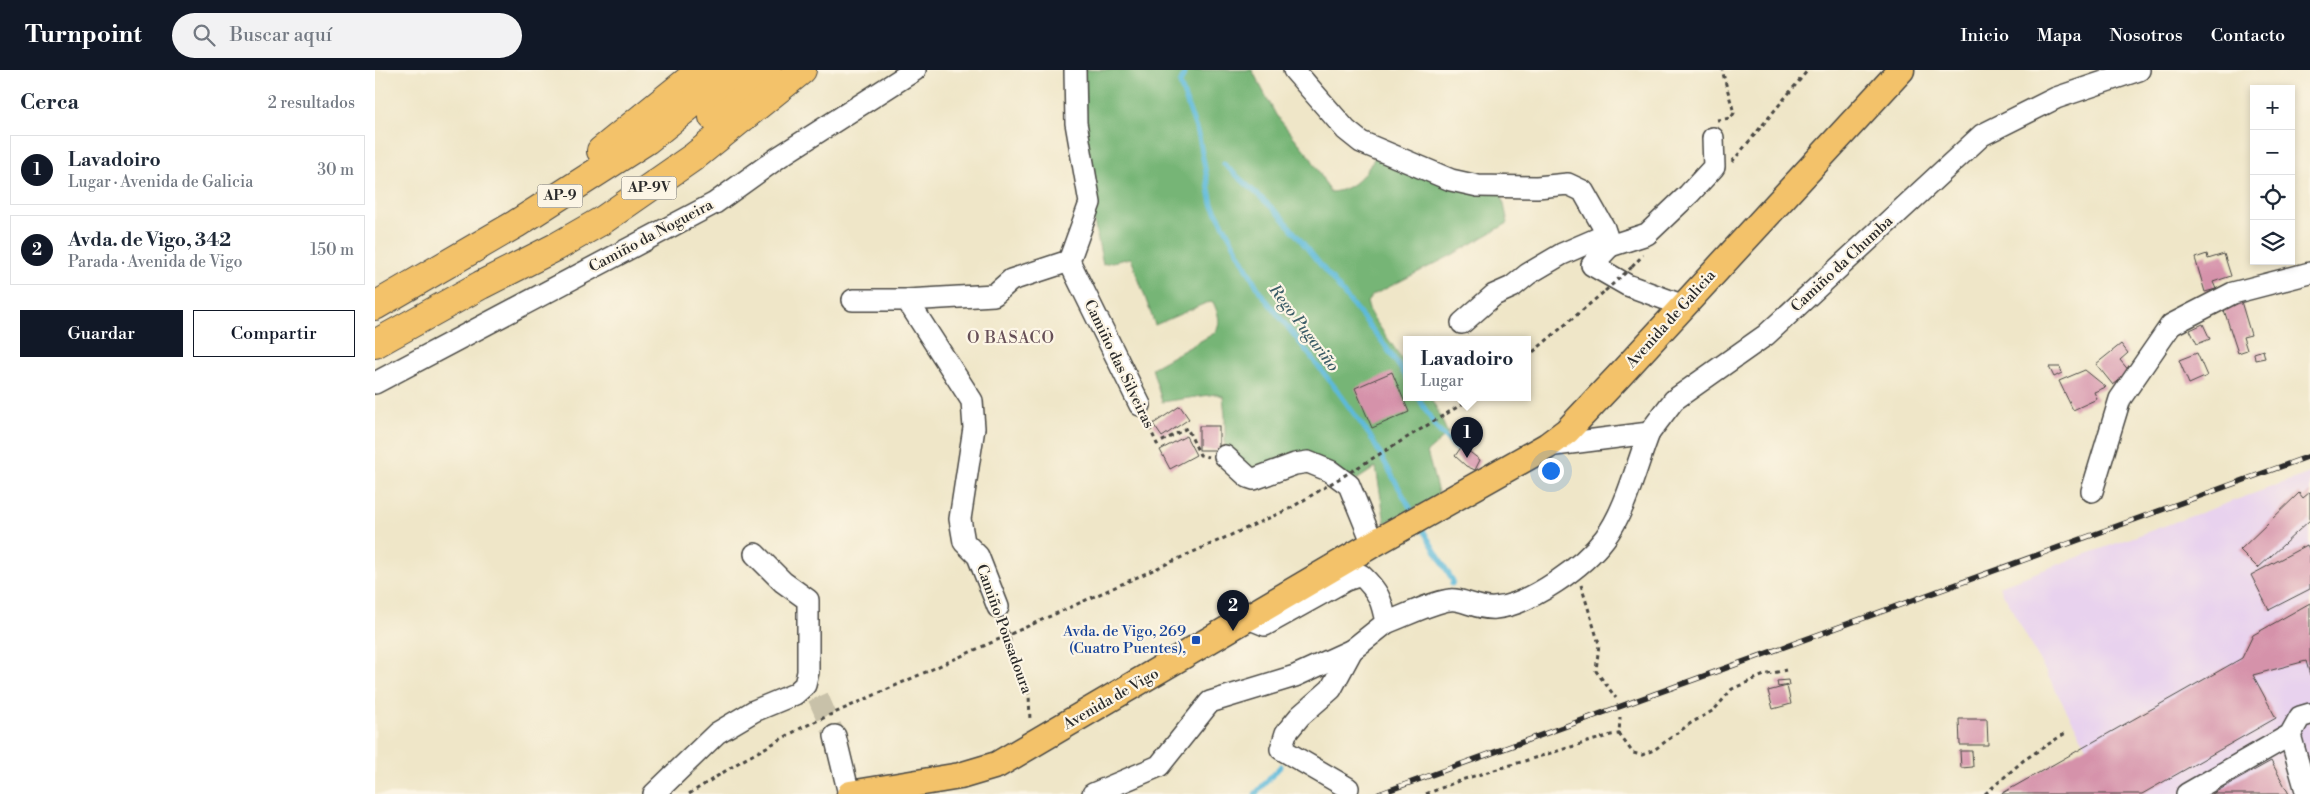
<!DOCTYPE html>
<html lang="es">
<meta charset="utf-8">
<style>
body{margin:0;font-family:"Libre Bodoni",serif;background:#f2f2f3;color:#1f2937}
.controls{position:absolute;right:15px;top:15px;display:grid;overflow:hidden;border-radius:0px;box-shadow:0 2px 8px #0003}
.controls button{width:45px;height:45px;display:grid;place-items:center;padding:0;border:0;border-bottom:1px solid #e0e1e3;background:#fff;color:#1f2937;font:25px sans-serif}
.you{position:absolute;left:1175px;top:400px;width:18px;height:18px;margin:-12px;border:4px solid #fff;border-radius:50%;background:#1a73e8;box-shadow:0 0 0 8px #1a73e833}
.badge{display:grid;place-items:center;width:32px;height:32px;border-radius:50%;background:#111827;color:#fff;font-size:16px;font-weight:700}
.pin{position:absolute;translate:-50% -41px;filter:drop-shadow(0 1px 2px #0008)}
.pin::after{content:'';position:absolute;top:26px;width:18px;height:15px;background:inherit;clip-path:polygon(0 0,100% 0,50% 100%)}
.popup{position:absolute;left:1028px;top:266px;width:128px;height:65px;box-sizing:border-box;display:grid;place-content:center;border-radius:0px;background:#fff;filter:drop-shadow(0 1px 4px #0005);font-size:16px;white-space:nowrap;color:#747a83}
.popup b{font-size:19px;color:#1f2937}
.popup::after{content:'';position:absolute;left:50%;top:100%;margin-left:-10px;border:10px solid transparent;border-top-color:#fff}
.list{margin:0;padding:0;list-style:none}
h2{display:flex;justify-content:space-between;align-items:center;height:65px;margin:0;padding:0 20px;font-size:21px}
h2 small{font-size:16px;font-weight:400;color:#747a83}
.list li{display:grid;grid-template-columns:32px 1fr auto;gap:15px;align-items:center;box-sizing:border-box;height:70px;margin:0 10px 10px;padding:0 10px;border:1px solid #e0e1e3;border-radius:0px}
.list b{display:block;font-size:19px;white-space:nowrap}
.list p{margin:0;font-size:16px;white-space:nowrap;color:#747a83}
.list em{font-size:16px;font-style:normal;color:#747a83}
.actions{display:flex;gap:10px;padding:15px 20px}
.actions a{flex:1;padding:11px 0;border:1px solid #111827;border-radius:0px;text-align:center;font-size:18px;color:#111827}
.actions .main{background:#111827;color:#fff}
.icon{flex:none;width:28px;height:28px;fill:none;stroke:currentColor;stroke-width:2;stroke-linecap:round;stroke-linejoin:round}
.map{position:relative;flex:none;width:1935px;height:724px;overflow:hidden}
header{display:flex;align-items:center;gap:30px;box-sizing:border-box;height:70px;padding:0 25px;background:#111827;color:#fff}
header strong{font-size:24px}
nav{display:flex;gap:28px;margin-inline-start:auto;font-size:18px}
.search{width:350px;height:45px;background:#f2f2f3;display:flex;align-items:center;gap:12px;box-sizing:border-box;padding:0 18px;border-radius:28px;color:#747a83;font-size:19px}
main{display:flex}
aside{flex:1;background:#fff}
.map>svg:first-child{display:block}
.built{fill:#e8d2ee}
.forest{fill:#76b576;stroke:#507050}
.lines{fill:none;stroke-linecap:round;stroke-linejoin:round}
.stream{stroke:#5cb9da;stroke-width:5}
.building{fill:#d592aa}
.minor-tunnel{stroke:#c8c1a9;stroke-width:21;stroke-dasharray:21 11;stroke-linecap:butt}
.minor-casing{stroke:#484743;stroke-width:24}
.major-casing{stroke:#484743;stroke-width:29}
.highway-casing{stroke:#484743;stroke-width:30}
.path{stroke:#484743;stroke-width:3;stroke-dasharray:4 4;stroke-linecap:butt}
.minor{stroke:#fff;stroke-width:21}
.major{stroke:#f3c26a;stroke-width:26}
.highway{stroke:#f3c26a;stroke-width:28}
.rail-casing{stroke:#2b2b2b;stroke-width:5.5}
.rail{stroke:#fcf5e5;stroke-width:4;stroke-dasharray:11;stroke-linecap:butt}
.path-bridge{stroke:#484743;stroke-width:3;stroke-dasharray:4 4;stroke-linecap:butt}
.transit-dot{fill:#1a4fb4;stroke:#fcf5e5;stroke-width:2}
.labels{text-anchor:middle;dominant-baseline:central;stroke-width:4.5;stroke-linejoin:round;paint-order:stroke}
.shield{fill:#fcf5e5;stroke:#6a6863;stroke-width:1}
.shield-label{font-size:14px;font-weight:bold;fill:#2b2b2b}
.street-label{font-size:15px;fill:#2b2b2b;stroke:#fcf5e5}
.transit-label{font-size:15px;fill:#164399;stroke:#fcf5e5;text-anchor:end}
.water-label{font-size:16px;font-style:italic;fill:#3c5d68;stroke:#fcf5e5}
.neighbourhood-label{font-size:16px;letter-spacing:1px;fill:#664f57;stroke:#fcf5e5}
</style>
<header>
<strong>Turnpoint</strong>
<div class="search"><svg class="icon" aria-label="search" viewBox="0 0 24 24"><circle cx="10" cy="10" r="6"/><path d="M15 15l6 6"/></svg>Buscar aquí</div>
<nav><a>Inicio</a><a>Mapa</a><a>Nosotros</a><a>Contacto</a></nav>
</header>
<main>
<aside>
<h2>Cerca<small>2 resultados</small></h2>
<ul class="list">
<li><span class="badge">1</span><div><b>Lavadoiro</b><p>Lugar · Avenida de Galicia</p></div><em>30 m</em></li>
<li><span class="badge">2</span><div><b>Avda. de Vigo, 342</b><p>Parada · Avenida de Vigo</p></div><em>150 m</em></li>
</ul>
<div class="actions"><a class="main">Guardar</a><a>Compartir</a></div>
</aside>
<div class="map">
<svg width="1935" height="724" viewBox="0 0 1935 724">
<rect width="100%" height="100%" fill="#fcf5e5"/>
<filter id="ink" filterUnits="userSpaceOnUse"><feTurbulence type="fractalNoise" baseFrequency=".02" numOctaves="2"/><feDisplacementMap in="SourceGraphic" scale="10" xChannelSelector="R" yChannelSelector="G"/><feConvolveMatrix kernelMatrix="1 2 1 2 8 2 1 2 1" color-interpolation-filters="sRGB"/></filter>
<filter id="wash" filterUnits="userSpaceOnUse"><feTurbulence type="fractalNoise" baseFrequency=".0096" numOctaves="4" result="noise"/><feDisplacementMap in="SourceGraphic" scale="20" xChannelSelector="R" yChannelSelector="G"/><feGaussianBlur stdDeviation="1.12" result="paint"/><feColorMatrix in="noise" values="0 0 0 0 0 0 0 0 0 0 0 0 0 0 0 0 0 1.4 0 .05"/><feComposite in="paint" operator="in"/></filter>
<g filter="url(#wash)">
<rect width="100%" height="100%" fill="#efe6c8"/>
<path class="built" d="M1935 403V724H1626L1711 676 1624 516Z"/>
<path class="forest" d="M700 0H877L901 45 936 88 955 122C980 121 993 100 1004 80L1125 116 1133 153 1077 185 998 225 992 232 995 243 1032 296V327H1054L1061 337 1073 364 1052 382 1064 426 1010 453 1001 397 974 415 942 394 879 409 850 386V346L848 326 841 324 787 332 777 298 838 264C848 255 843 243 838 232L831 233 780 255 756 188 728 194 715 133Z"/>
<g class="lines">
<g class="stream">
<path d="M811 0 805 14 824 67 837 134 885 222 962 320 995 366 1038 443"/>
<path d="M849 94 907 147 1009 274 1032 308"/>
<path d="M1043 327 1062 359 1084 381"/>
<path d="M1045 455 1078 511 1077 514"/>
<path d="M880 724 906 696"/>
</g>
</g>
<g id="blocks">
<g class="building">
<path d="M1832 184 1833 189 1849 184 1856 206 1838 212 1841 219 1830 222 1820 188Z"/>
<path d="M1865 228 1876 265 1868 267 1872 280 1863 283 1849 240 1852 239 1850 233Z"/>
<path d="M1828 254 1835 269 1822 274 1815 260Z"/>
<path d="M1746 274 1753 283 1745 290 1755 302 1738 315 1721 294Z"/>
<path d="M1888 280 1890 288 1880 290 1879 283Z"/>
<path d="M1822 283 1832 306 1814 314 1804 290Z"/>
<path d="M1674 297H1685L1687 303 1679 307Z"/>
<path d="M1710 300 1731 317 1719 322 1722 329 1698 340 1684 311Z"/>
<path d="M1017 302 1034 342 997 358 980 318Z"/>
<path d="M805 336 814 349 787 367 778 354Z"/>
<rect x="824" y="356" width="20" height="24"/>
<path d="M811 366 821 385 795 399 785 380Z"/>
<path d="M1087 376 1105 390 1100 400 1091 396 1080 386Z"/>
<path d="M1935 422V450L1883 498 1865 480 1924 423 1928 428Z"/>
<path d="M1932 475 1935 481V519L1894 540 1876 505Z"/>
<path d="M1935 533V605L1931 591 1878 605 1901 648 1767 724H1626L1867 588 1878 565Z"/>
<path d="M1413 610 1414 615 1403 617 1402 611Z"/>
<path d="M1412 616 1416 634 1398 639 1393 621Z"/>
<path d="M1584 649H1612L1613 675H1585Z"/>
<path d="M1585 681H1597L1598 697 1586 698Z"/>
<path d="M1896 691 1914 724H1837Z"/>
</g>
</g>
</g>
<g filter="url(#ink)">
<use href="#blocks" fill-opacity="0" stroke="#484743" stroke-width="1"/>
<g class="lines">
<path class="minor-tunnel" d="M443 627 460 666"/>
<defs>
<g id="minor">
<path d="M919 0 971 60 986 72 1076 110 1103 116 1162 117 1193 114 1208 121 1229 158 1235 176 1217 195 1252 215 1309 236"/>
<path d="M1235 176 1272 164 1314 124 1339 97 1338 68"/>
<path d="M694 191 765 335"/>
<path d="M478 230H532L619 225 636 210 694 191 715 133 701 53 700 0"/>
<path d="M532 230 597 331 599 358 585 449 589 472 603 486 623 537"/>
<path d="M1087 253 1119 225 1137 217 1153 204 1187 184 1231 165"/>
<path d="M0 313 340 133 404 87 540 0"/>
<path d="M1172 376 1274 363 1299 330 1391 265 1607 65 1681 28 1764 0"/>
<path d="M850 386 873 407 879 409 920 394 933 392 955 401 974 415 998 474"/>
<path d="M1717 421 1745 329 1796 255 1858 223 1935 203"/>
<path d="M873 548 890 555 971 510 986 505C1003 521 1007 530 1011 553L977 580 956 619 925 646 911 663 906 679 973 718"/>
<path d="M1011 553C1027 547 1060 531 1075 530 1086 528 1104 540 1120 538 1155 535 1209 496 1230 468 1251 440 1261 396 1274 363"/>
<path d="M1915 665 1932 724"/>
<path d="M460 666 474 724"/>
<path d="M279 724 342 663 379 641 420 624 430 615 433 602V530L408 512 380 484"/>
<path d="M718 724 784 696 835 632 920 606 977 580"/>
<path d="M1812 724 1915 665 1925 647 1935 644"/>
</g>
<path id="major" d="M475 724 585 706 622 695 998 474 1172 376 1192 361 1243 307 1526 0"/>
<g id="highway">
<path d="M338 47 392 0"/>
<path d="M226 81 326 0"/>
<path d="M0 236 141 154 272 70 359 0"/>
<path d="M0 274 106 215 181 177 228 150 320 86 427 0"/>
</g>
</defs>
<use href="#minor" class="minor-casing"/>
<use href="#major" class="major-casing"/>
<use href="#highway" class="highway-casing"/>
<g class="path">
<path d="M1342 50 1356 48 1359 43 1347 0"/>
<path d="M1357 92 1433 0"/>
<path d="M1257 197 1268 185"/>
<path d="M1152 287 1230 221"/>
<path d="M1089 333 1098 327"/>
<path d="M771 350 782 374 812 358 825 385 833 387"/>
<path d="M1206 515 1224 574 1221 601 1241 628"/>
<path d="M629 553 634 565 638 592 654 624 655 651"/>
<path d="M1244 664 1258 683 1267 685 1279 680 1316 653 1339 640 1357 619 1389 605 1411 600"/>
<path d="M314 724 363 693 426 658 914 439"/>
<path d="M1051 724 1086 710 1236 665 1244 664 1245 647"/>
<path d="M1610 724 1649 690 1692 662"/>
</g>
<use href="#minor" class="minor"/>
<use href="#major" class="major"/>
<use href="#highway" class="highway"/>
<defs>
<path id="rail" d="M1004 724 1935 386"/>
</defs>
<use href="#rail" class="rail-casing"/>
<use href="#rail" class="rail"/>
<g class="path-bridge">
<path d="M1230 221 1257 197"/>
<path d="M914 439 1089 333"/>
</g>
</g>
</g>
<rect class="transit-dot" x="816" y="565" width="10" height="10" rx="2.5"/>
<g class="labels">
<g class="shield">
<rect x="246.5" y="106.5" width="55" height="23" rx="4"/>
<rect x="162.5" y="114.5" width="45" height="23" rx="4"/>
</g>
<g class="shield-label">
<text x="274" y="118">AP-9V</text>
<text x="185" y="126">AP-9</text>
</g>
<g class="street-label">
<text transform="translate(276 166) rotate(-28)">Camiño da Nogueira</text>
<text transform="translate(1467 194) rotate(-43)">Camiño da Chumba</text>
<text transform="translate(1296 249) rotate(-48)">Avenida de Galicia</text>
<text transform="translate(744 294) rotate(64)">Camiño das Silveiras</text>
<text transform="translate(629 559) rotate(70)">Camiño Pousadoura</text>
<text transform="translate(736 629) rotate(-30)">Avenida de Vigo</text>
</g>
<g class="transit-label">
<text x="811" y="561">Avda. de Vigo, 269<tspan x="811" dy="17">(Cuatro Puentes),</tspan></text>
</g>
<g class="water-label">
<text transform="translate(929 258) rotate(53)">Rego Pugariño</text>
</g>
<g class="neighbourhood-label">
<text x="636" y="268">O BASACO</text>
</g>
</g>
</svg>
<div class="controls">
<button>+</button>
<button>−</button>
<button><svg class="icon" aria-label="locate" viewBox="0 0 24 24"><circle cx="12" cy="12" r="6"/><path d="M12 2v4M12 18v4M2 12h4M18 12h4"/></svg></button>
<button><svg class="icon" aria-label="layers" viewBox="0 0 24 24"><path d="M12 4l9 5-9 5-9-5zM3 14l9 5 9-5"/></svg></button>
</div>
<div class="you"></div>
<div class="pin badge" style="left:1092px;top:388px">1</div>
<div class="popup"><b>Lavadoiro</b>Lugar</div>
<div class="pin badge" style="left:858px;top:561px">2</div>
</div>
</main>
